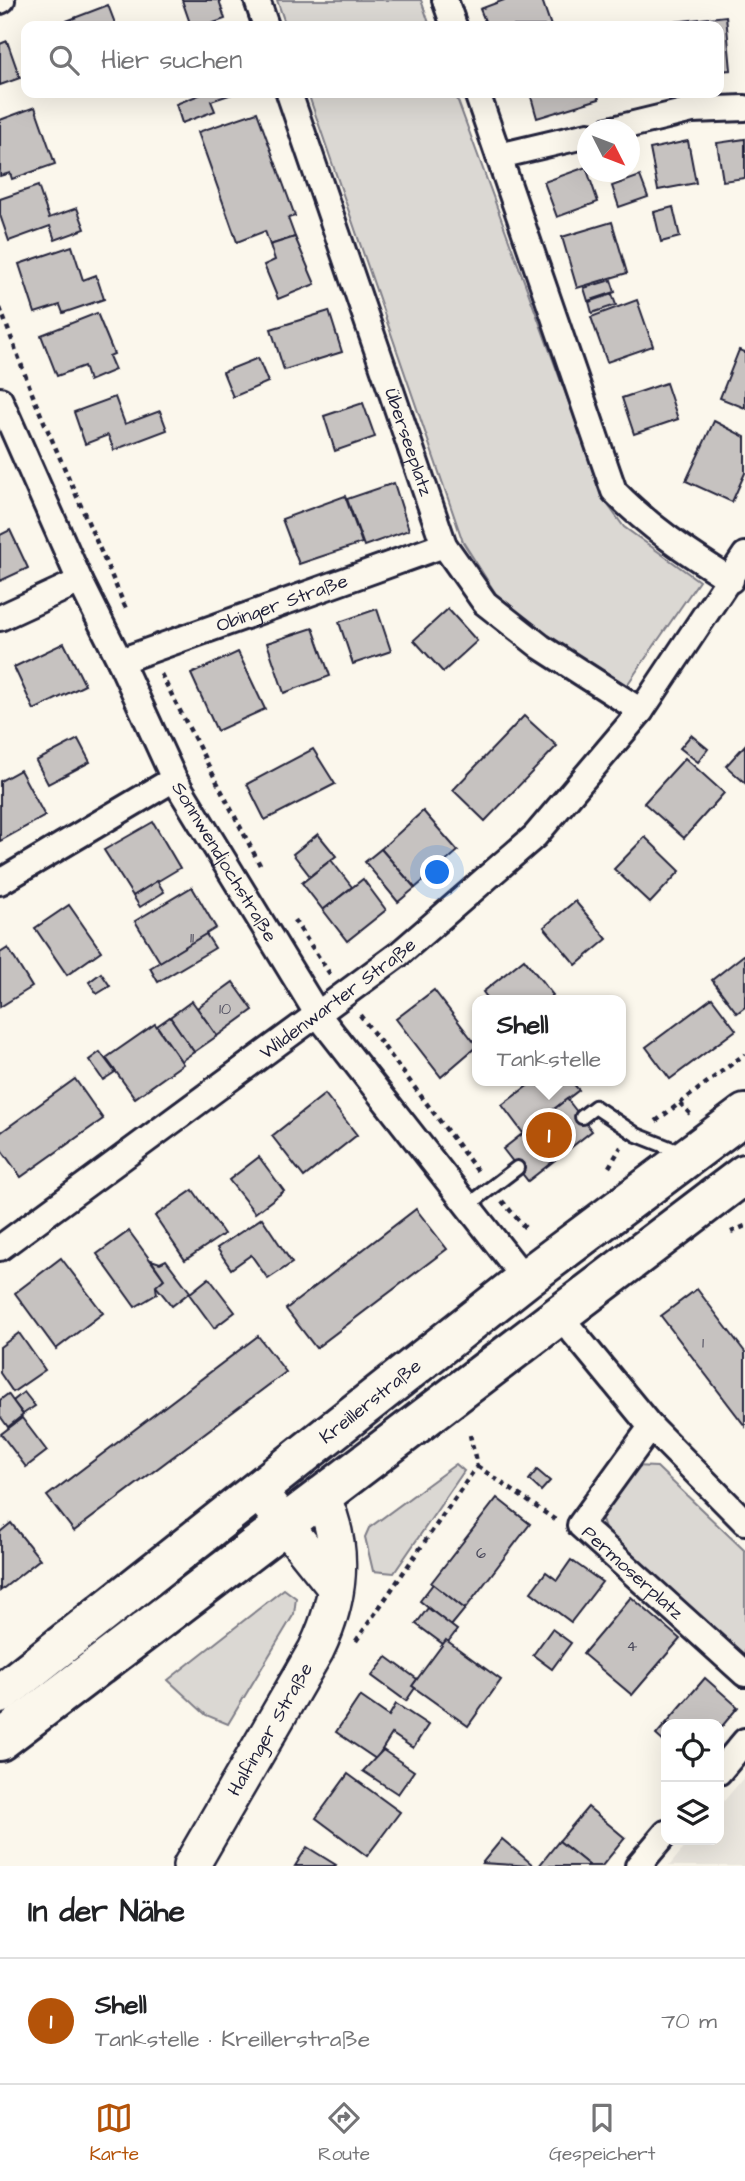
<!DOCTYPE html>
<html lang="de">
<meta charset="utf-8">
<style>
body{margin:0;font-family:"Architects Daughter",sans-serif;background:#f6f6f6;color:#202124}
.controls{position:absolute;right:21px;bottom:21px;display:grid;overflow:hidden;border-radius:14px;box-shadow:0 7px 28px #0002}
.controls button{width:63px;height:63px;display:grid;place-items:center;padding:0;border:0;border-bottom:2px solid #e0e0e0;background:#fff;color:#202124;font:35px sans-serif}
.compass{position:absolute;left:577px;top:119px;width:63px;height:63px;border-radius:50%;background:#fff;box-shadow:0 7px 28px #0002;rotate:132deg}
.you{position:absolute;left:438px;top:873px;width:24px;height:24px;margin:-18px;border:5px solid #fff;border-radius:50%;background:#1a73e8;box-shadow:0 0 0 10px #1a73e833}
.badge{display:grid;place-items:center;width:46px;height:46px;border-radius:50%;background:#b45309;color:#fff;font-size:23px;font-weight:700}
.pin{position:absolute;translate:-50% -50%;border:4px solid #fff;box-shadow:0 2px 7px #0006}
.popup{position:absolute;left:472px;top:995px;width:154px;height:91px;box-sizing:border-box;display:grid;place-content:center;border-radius:14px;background:#fff;filter:drop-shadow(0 2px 5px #0005);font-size:23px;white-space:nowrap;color:#757577}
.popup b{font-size:26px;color:#202124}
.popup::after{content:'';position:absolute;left:50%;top:100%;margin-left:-14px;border:14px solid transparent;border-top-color:#fff}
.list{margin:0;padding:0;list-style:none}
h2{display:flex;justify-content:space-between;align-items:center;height:91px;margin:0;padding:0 28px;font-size:30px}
h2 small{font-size:23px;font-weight:400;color:#757577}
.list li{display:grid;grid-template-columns:46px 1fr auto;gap:21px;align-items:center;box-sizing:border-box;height:126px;padding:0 28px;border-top:2px solid #e0e0e0}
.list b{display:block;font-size:26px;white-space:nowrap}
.list p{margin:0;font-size:23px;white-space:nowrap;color:#757577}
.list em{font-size:23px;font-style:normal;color:#757577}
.icon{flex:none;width:38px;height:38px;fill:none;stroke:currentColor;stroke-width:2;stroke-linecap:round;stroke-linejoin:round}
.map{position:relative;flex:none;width:745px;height:1866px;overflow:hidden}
.search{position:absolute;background:#fff;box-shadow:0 7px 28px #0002;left:21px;right:21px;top:21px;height:77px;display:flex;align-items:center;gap:18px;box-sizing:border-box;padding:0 24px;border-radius:14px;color:#757577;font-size:26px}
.sheet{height:217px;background:#fff}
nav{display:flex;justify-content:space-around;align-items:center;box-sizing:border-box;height:98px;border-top:2px solid #e0e0e0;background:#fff;font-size:19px;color:#757577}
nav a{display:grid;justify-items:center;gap:4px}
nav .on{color:#b45309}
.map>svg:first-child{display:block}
.built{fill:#ebe7df}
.green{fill:#dbd8d3;stroke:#7e7d87;stroke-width:2}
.building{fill:#c6c2c0;stroke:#22223b;stroke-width:2}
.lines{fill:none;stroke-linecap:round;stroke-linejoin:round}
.lane-casing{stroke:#22223b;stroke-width:18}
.street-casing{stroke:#22223b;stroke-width:30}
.secondary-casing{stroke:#22223b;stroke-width:40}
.primary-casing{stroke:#22223b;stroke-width:44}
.path{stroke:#22223b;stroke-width:4.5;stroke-dasharray:5 5;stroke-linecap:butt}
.lane{stroke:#fbf7ec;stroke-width:12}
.street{stroke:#fbf7ec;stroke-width:24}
.secondary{stroke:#fbf7ec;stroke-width:35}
.primary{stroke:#fbf7ec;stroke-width:38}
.labels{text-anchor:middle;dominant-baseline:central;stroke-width:7;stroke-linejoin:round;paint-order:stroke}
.number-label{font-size:16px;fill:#4b4a5c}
.street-label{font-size:19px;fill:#22223b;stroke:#fbf7ec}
</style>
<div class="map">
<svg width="745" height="1866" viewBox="0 0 745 1866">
<rect width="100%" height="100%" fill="#fbf7ec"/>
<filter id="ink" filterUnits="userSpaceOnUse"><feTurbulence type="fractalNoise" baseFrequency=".0143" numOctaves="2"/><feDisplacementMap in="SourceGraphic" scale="14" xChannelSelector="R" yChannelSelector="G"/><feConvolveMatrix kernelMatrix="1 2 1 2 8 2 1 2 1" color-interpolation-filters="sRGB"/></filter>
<g filter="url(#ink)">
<path class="built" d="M745 1776V1866H669L691 1840H719V1807Z"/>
<g class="green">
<path d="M277 0H421L430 26H286Z"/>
<path d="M308 93H455L605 501 624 527 699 581 627 685 549 638 496 594 463 542Z"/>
<path d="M456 1464 464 1471 394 1573 373 1571 365 1537 369 1528Z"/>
<path d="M634 1466 657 1467 745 1551V1661L607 1535 599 1511Z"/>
<path d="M284 1589 296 1598 294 1614 228 1724 206 1715 168 1680Z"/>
</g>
<g class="building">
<path d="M182 0H219L225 19 205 26H191Z"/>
<path d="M504 0H542L551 26H487L480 9Z"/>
<path d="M108 5 116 26H56V25Z"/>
<path d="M726 16 731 70 719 71V26H673L672 22Z"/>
<path d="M7 41 20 78 0 85V44Z"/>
<path d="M204 93H235L211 101 215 111 182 123 176 104Z"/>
<path d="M530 93H597L599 99 537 118Z"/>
<path d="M35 107 55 164 12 179 10 173 0 176V120Z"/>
<path d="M257 112 295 216 288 218 295 237 270 245 265 231 237 242 198 132Z"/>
<path d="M745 139V178L723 181 717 143Z"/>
<path d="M688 141 696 183 658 190 650 149Z"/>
<path d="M586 167 598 202 557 217 544 182Z"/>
<path d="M640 176 648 197 619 207 612 186Z"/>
<path d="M38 186 49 218 77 208 85 229 55 240 50 226 9 241 0 215V199Z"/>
<path d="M673 207 680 237 661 242 654 212Z"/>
<path d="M612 222 627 273 577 288 562 237Z"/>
<path d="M295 237 315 284 278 299 264 265 275 260 270 245Z"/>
<path d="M72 246 83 280 96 275 104 299 63 313 60 305 35 313 19 264Z"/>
<path d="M611 280 615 292 588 301 584 288Z"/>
<path d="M612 294 616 305 592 313 589 302Z"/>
<path d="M637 300 653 346 607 362 591 317Z"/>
<path d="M329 311 342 352 284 370 271 329Z"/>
<path d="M97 313 114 354 109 356 115 370 89 381 84 366 57 376 41 335Z"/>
<path d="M739 350 745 352V408L720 398Z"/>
<path d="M258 358 268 382 233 397 223 372Z"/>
<path d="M666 383 678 419 634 434 622 398Z"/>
<path d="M115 397 125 424 160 411 167 430 114 450 108 435 85 444 74 412Z"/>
<path d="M363 403 375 437 335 451 324 416Z"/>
<path d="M714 421 745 437V473L732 502 686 481Z"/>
<path d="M394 483 409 530 364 546 347 499Z"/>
<path d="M345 496 362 543 299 564 282 519Z"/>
<path d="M10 530 28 568 0 581V535Z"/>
<path d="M377 609 391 651 353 664 339 622Z"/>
<path d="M448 609 477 641 443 672 414 640Z"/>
<path d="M313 628 330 676 284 693 267 643Z"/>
<path d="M64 643 85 685 34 710 14 667Z"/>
<path d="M238 652 265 709 217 731 191 674Z"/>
<path d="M524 716 557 746 485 821 453 790Z"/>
<path d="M691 735 708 749 698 762 680 748Z"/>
<path d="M78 739 90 762 48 784 36 761Z"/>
<path d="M745 745V783L726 766Z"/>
<path d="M313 749 335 784 265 820 247 784Z"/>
<path d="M685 758 724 793 684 838 644 803Z"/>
<path d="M20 770 45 816 0 841V781Z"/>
<path d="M423 811 458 851 415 888 381 849Z"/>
<path d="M153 822 180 868 133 896 104 850Z"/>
<path d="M318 834 336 856 310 876 293 854Z"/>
<path d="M645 837 680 871 650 903 614 869Z"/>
<path d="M381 849 415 888 398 902 365 862Z"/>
<path d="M331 860 352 887 323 910 302 883Z"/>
<path d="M363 879 386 910 347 941 323 910Z"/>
<path d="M157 881 164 892 140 907 133 896Z"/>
<path d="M192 887 216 928 160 962 135 921Z"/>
<path d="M575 901 607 939 576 965 544 927Z"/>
<path d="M69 905 101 951 67 975 35 928Z"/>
<path d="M206 934 215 948 158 982 150 968Z"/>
<path d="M8 948 32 987 0 1007V953Z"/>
<path d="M745 954V1007L737 1013 712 980Z"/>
<path d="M524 959 553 995 546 1000H489L483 992Z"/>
<path d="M101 973 110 986 97 994 89 982Z"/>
<path d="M233 982 253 1010 217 1036 197 1008Z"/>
<path d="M434 990 477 1046 441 1077 396 1019Z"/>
<path d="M712 998 736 1030 670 1079 646 1047Z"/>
<path d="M192 1001 217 1036 194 1052 170 1017Z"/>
<path d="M170 1017 194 1052 181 1061 157 1026Z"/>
<path d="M155 1024 183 1064 135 1098 106 1058Z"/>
<path d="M100 1052 115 1072 103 1080 89 1060Z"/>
<path d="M75 1079 103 1119 21 1177 0 1148V1133Z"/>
<path d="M534 1081H571L579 1090 523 1133 502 1105Z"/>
<path d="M325 1094 357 1135 304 1177 272 1136Z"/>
<path d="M567 1099 592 1131 528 1181 503 1149Z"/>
<path d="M259 1157 284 1191 255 1213 229 1180Z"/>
<path d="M193 1190 224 1234 185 1260 155 1216Z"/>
<path d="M416 1209 447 1249 316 1348 286 1309Z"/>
<path d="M262 1218 292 1263 268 1279 251 1255 231 1269 217 1248Z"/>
<path d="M129 1231 164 1279 156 1287 157 1294 135 1307 97 1254Z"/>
<path d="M61 1258 103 1313 56 1349 15 1293Z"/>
<path d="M151 1260 160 1263 166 1260 190 1292 172 1306 156 1286 164 1279Z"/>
<path d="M209 1278 235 1312 214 1328 189 1294Z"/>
<path d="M697 1289 745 1352V1426L661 1316Z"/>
<path d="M19 1333 45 1370 13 1392 0 1373V1347Z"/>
<path d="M258 1336 286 1372 74 1531 47 1496Z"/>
<path d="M24 1392 35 1406 23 1414 13 1401Z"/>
<path d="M8 1394 23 1415 8 1427 0 1416V1400Z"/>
<path d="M22 1418 47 1451 26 1467 1 1434Z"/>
<path d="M537 1470 550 1481 541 1491 529 1480Z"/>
<path d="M497 1498 530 1524 465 1609 431 1583Z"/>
<path d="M11 1523 40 1559 0 1591V1532Z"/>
<path d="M571 1560 602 1582 571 1622 531 1592 546 1572 557 1580Z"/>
<path d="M433 1584 465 1609 451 1626 420 1601Z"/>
<path d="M631 1597 680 1639 632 1695 583 1654Z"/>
<path d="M428 1608 457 1630 448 1642 443 1644 416 1624Z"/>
<path d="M552 1629 571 1643 552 1669 533 1655Z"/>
<path d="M446 1640 501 1680 468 1726 412 1686Z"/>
<path d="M387 1657 417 1679 412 1686 415 1688 406 1701 372 1676Z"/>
<path d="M705 1678 738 1707 719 1730V1724H666V1744L656 1735Z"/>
<path d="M360 1696 389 1716 396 1704 428 1725 413 1748 392 1734 376 1759 336 1732Z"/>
<path d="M383 1750 414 1771 398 1794 363 1771Z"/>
<path d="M348 1774 400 1812 367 1856 316 1818Z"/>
<path d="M588 1807 625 1838 602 1866H590L559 1841Z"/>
<path d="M502 1839 533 1865 532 1866 482 1863Z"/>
<path d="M559 1841 590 1866H539Z"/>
<path d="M307 1847 336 1865 335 1866H295Z"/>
</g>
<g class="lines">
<defs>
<g id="lane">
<path d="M582 1117 595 1107 637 1135 670 1148 680 1157"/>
<path d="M466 1207 517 1168"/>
</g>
<g id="street">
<path d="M257 0 266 26"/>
<path d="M445 0 454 26"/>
<path d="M0 1 2 0"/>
<path id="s1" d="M289 93 444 545 485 603 541 647 641 711"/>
<path d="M477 93 614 491C649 527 688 553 731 580"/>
<path d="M609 130 692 110 745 108"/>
<path d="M499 156 588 135"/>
<path id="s2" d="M0 400 80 581 120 661 174 779 318 1015 525 1279"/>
<path d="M0 618 80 581"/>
<path id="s3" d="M120 661 444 545"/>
<path d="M0 882 174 779"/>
<path id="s4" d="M0 1248 399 954 535 836 641 711 745 555"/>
<path d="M559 1315 651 1427 745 1522"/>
<path id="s5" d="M651 1427 580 1525 745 1674"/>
<path d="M719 1772 745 1741"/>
<path d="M638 1866 666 1833"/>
</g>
<g id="secondary">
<path d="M258 1491 335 1587"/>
<path id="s6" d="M191 1866 316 1650C341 1599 346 1546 321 1495"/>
</g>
<g id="primary">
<path id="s7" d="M0 1694 525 1279 745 1114"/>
<path d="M0 1741 745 1174"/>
</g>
</defs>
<use href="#lane" class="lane-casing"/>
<use href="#street" class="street-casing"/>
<use href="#secondary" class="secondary-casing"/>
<use href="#primary" class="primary-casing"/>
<g class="path">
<path d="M0 308 35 401 127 611"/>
<path d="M161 674 260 865"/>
<path d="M294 920 330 974"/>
<path d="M360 1015 479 1173"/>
<path d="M680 1103 691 1115"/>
<path d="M656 1121 745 1054"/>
<path d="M609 1167 621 1147"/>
<path d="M502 1201 527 1230"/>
<path d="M731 1232 745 1226"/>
<path d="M477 1466 557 1521"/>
<path d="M356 1641 477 1466 470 1435"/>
</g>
<use href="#lane" class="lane"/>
<use href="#street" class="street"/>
<use href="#secondary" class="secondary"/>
<use href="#primary" class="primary"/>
</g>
</g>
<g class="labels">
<g class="number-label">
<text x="192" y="938">11</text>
<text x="225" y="1009">10</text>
<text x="703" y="1343">1</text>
<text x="481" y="1553">6</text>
<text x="632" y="1646">4</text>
</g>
<g class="street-label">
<text stroke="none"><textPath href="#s1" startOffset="369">Überseeplatz</textPath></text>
<text stroke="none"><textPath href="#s3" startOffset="172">Obinger Straße</textPath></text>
<text stroke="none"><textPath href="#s2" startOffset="514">Sonnwendjochstraße</textPath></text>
<text stroke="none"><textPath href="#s4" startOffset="420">Wildenwarter Straße</textPath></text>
<text stroke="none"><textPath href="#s7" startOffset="472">Kreillerstraße</textPath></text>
<text stroke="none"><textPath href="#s5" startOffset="192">Permoserplatz</textPath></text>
<text stroke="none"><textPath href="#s6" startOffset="158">Halfinger Straße</textPath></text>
</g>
</g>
</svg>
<div class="controls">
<button><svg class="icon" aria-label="locate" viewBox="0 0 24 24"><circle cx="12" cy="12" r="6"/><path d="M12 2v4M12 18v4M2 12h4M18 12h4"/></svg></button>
<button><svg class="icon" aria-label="layers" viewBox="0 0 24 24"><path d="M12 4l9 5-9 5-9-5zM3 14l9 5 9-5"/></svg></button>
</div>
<svg class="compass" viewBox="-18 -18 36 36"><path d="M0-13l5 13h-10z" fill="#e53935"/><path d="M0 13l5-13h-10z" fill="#757577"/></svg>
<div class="you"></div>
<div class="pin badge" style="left:549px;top:1135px">1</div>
<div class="popup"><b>Shell</b>Tankstelle</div>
<div class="search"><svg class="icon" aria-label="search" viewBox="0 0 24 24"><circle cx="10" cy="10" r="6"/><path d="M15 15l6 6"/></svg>Hier suchen</div>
</div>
<section class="sheet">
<h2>In der Nähe<small></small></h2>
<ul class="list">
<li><span class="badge">1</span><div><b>Shell</b><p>Tankstelle · Kreillerstraße</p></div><em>70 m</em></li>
</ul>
</section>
<nav>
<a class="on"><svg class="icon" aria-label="map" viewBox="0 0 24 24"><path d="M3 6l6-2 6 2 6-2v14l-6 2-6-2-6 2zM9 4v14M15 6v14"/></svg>Karte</a>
<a><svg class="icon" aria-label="directions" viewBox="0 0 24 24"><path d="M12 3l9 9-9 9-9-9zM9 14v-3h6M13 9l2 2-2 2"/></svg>Route</a>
<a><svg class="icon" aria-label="saved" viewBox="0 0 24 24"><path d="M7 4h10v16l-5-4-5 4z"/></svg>Gespeichert</a>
</nav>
